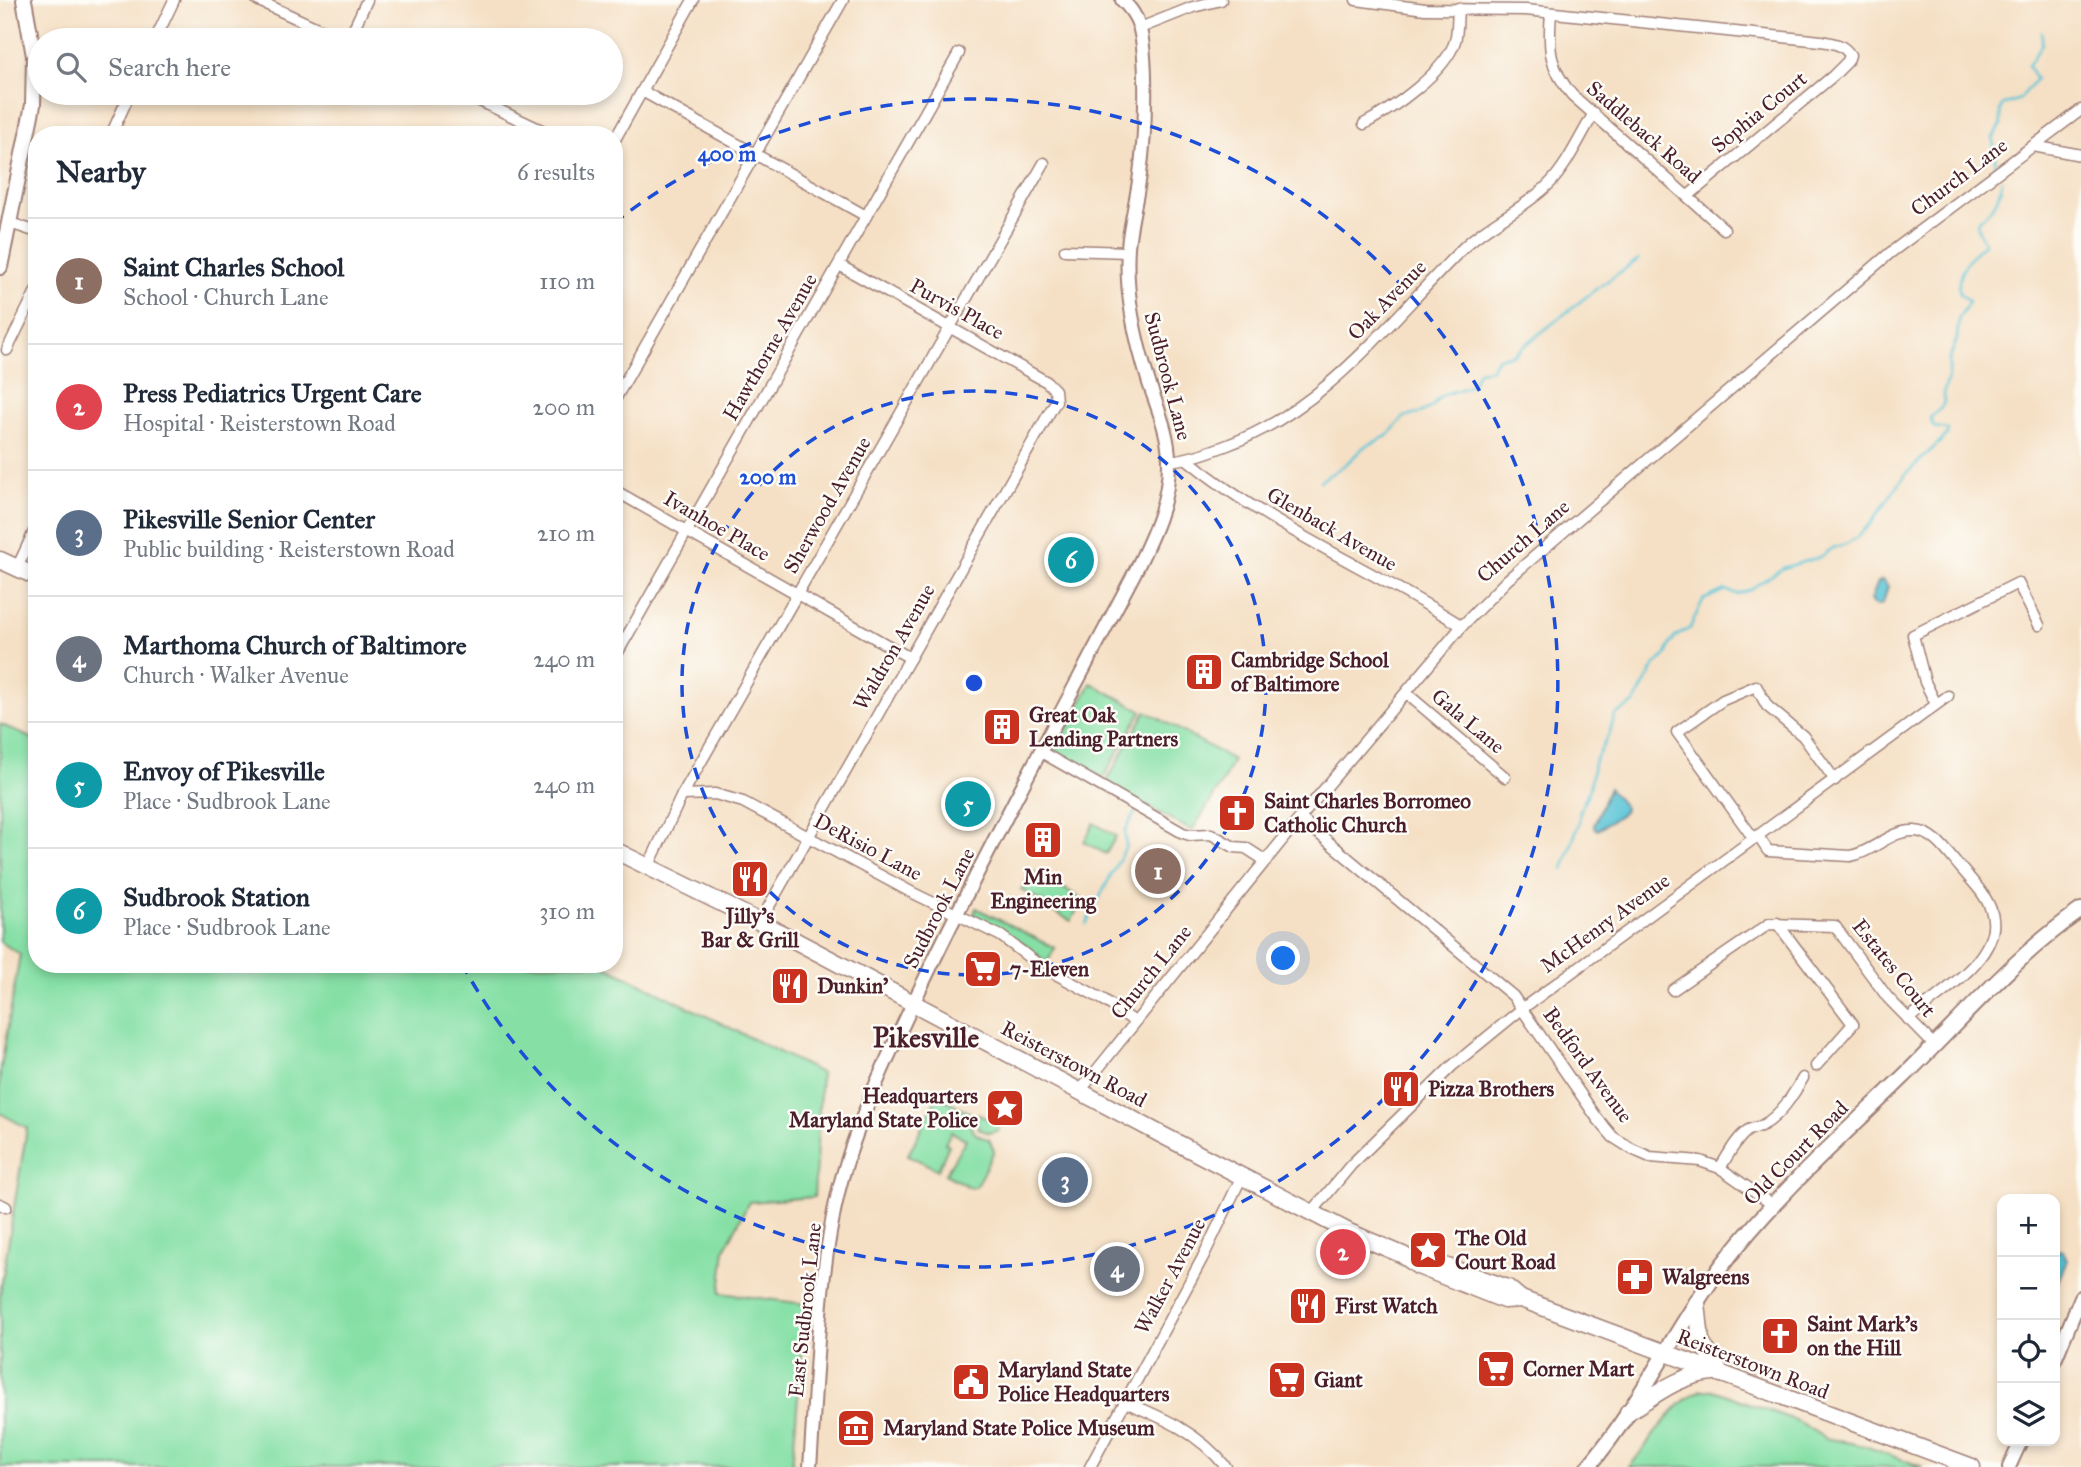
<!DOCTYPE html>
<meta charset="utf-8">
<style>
body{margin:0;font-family:"IM FELL Great Primer",serif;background:#f6f6f7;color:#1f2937}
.controls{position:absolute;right:21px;bottom:21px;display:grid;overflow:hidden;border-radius:14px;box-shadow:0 4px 10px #0003}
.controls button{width:63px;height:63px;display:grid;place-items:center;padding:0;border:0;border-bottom:2px solid #e0e1e3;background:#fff;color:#1f2937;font:35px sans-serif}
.you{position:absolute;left:1284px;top:959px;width:24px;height:24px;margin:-18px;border:5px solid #fff;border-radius:50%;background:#1a73e8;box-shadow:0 0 0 10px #1a73e833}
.badge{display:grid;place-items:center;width:46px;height:46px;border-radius:50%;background:#c8321e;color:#fff;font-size:23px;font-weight:700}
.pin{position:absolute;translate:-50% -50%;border:4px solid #fff;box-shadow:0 2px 7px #0006}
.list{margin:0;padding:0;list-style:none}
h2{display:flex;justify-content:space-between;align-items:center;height:91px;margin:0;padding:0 28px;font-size:30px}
h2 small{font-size:23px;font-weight:400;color:#747a83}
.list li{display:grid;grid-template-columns:46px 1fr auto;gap:21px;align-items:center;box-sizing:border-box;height:126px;padding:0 28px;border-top:2px solid #e0e1e3}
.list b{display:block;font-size:26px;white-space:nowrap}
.list p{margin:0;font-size:23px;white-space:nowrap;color:#747a83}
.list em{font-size:23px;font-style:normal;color:#747a83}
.icon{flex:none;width:38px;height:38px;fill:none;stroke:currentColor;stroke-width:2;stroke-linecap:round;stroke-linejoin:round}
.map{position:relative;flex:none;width:2081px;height:1467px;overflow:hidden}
.search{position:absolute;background:#fff;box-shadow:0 4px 10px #0003;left:28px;top:28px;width:595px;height:77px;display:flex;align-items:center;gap:18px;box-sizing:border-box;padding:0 24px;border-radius:38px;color:#747a83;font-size:26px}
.panel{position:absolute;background:#fff;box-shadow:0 4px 10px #0003;left:28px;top:126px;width:595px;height:847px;border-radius:28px}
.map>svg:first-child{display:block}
.green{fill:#86e0a6;stroke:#688068;stroke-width:2}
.water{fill:#5ac4d6;stroke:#527280;stroke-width:2}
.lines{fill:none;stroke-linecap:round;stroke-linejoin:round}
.stream{stroke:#5ac4d6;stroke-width:2.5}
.minor-casing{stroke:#a08078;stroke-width:13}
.tertiary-casing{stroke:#a08078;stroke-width:16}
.secondary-casing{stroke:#a08078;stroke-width:18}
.primary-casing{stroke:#a08078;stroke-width:19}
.minor{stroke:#fff;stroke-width:10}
.tertiary{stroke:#fff;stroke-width:12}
.secondary{stroke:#fff;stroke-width:14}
.primary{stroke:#fff;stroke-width:16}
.ring{fill:none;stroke:#1d4ed8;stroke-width:3.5;stroke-dasharray:12 9}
.labels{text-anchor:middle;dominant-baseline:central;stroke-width:5;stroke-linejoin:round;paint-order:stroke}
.street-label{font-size:21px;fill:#4a1f2b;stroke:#fdfcf7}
.poi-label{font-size:21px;font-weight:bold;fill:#4a1f2b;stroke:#fdfcf7;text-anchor:start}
.district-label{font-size:28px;font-weight:bold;fill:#4a1f2b;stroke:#fdfcf7}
.centre{fill:#1d4ed8;stroke:#fdfcf7;stroke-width:3.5}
.ring-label{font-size:21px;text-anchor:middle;font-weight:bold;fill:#1d4ed8;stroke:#fdfcf7;stroke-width:5;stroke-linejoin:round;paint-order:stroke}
</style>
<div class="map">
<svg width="2081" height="1467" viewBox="0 0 2081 1467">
<rect width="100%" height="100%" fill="#fdfcf7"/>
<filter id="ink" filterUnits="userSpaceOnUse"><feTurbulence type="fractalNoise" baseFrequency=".0143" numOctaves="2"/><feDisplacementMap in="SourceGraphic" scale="14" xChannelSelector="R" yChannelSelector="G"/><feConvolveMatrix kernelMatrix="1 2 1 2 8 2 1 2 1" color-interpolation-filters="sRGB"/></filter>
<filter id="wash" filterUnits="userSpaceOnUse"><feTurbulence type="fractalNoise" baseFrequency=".00686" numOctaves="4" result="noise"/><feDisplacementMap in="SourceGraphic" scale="28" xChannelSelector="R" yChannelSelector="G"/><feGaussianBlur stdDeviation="1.57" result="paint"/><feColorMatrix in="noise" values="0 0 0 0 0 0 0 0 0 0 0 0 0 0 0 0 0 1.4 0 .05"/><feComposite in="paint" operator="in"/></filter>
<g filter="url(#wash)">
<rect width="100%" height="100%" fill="#f5e0c5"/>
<g class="green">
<path d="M1091 683 1142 711 1103 778 1055 752Z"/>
<path d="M1146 711 1233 760 1224 779 1192 831 1106 783Z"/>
<path d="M0 724 37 741V964H602L821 1073 814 1197 749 1202 725 1249 720 1293 806 1304 792 1467H0V1294L27 1128 0 1113V1073L20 954 0 942Z"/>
<path d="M1094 823 1116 836 1106 854 1084 842Z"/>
<path d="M1031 871 1083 899 1071 921 1041 905 1042 901 1021 890Z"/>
<path d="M976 908 1055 948 1047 963 1025 944 974 915Z"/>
<path d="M939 1096 970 1113C967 1128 975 1137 989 1139L994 1151 976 1186 971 1188 945 1174 966 1139 951 1132 945 1143 949 1145 938 1170 908 1155 937 1097Z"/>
<path d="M978 1114 999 1125V1130L989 1133 979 1129 976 1119Z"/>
<path d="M1701 1390H1713L1797 1421 1825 1438 1865 1446 1923 1467H1629C1650 1443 1672 1403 1701 1390Z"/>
</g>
<g class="water">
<path d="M1882 580 1888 586 1883 603 1878 606 1873 604 1871 600 1878 582Z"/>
<path d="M1609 788 1625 808 1624 812 1598 830 1595 829 1594 825Z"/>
<path d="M2059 1250 2063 1251 2067 1260 2055 1288V1252Z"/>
</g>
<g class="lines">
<g class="stream">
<path d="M1996 167 1993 138 2001 125 2000 110 2003 105 2020 99 2036 79 2028 66 2042 44V32"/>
<path d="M1320 481 1346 464 1364 447 1387 436 1404 417 1418 414 1432 407 1438 399 1445 394 1465 388 1473 383 1478 371 1491 369 1498 358 1514 354 1596 289 1639 259"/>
<path d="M1563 869 1579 823 1580 811 1590 788 1594 763 1609 734 1615 715 1634 703 1655 665 1666 655 1670 644 1675 637 1690 628 1703 600 1725 590 1737 594 1749 590 1783 568 1820 557 1833 548 1846 544 1857 537 1871 523 1906 474 1947 435 1948 429 1934 427 1930 418 1941 408 1944 402V391L1949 375V360L1957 339 1959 318 1969 301 1960 294C1954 273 1971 255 1985 243L1979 232 1977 222C1992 209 1999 202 2002 180"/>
<path d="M1086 924 1126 846 1125 831 1136 811"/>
</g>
</g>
</g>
<g filter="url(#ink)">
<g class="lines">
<defs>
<g id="minor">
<path d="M257 0 315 27 351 40"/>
<path d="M1356 0 1425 9 1526 10 1821 41C1833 43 1843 44 1850 55L1848 61 1833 76 1688 196"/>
<path d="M1551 13C1548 49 1549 67 1572 95L1724 229"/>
<path d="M1140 28 1193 7 1221 0"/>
<path d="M349 39 367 0"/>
<path d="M155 40 174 0"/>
<path d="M642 91 866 216"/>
<path d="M463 93 552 135"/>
<path d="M1364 124C1392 109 1446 72 1455 41 1458 30 1457 19 1458 8"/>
<path d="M111 135 130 93"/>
<path d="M614 141 693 0"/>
<path d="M2033 146 2081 155"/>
<path d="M10 223 37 232"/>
<path d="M1065 250 1128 252"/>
<path d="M7 350 37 289"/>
<path d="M614 401 843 0"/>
<path d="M1188 460C1271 528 1372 569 1462 626"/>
<path d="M1169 461C1189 459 1206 453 1225 446 1327 409 1389 321 1463 248 1488 223 1523 210 1548 185 1566 168 1581 135 1594 113"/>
<path d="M614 490 910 658"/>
<path d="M17 568 37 525"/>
<path d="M614 659 959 53"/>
<path d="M1406 693 1505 777"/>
<path d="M1936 704 1925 682 1913 635 2018 583 2039 625"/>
<path d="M1041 752 1183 833 1190 835 1211 834 1234 847 1246 848 1266 861"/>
<path d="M682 795 715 794 743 802 911 892 1001 936 1039 965 1104 1000 1135 1022"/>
<path d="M1300 818 1513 996 1597 1118 1613 1137 1632 1149 1650 1157 1700 1161 1720 1168 1773 1205"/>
<path d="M1758 836 1768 851 1850 856C1872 853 1892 829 1915 831 1935 832 1948 853 1960 867 1971 880 1985 893 1991 910 2007 955 1937 995 1908 1019"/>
<path d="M1754 839 1677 732 1723 700 1756 686 1767 706 1803 736 1835 780"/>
<path d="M648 867 682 795 1044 163"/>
<path d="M760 922 1056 401 1055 390 1047 382 839 265"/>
<path d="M1777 923 1853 1024 1816 1066"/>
<path d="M1673 990 1769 924 1835 926 1888 998 1934 1045"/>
<path d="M1080 1091 1300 818 1462 626 1507 580 1890 253 2081 110"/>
<path d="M1720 1168C1728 1156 1735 1140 1747 1131 1751 1128 1757 1128 1763 1125 1781 1115 1793 1095 1803 1078"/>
<path d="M0 1204 6 1207"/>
<path d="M1312 1212 1351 1165 1452 1066 1523 1008 1948 696"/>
<path d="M1125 1402C1164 1418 1199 1433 1226 1467"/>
<path d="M1090 1467 1203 1257 1242 1176"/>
</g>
<g id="tertiary">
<path d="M2055 1360 2081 1297"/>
<path d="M810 1467C817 1375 817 1279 839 1189 859 1112 900 1031 934 960 998 828 1068 700 1136 570 1153 535 1170 500 1169 460 1169 434 1157 407 1149 383 1135 338 1125 294 1128 247 1130 223 1137 199 1140 174 1145 138 1149 60 1139 26 1136 15 1130 8 1122 0"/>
<path d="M2009 1467 2021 1441"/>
</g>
<g id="secondary">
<path d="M0 267 33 105 34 56 24 0"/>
<path d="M1588 1467C1641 1405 1674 1329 1723 1264 1776 1195 1841 1137 1903 1077 1961 1020 2014 957 2081 910"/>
</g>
<g id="primary">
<path d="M0 560 37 577"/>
<path d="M614 850 760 922 1164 1136 1349 1232 1403 1255 1418 1266 1504 1300 1521 1299 1972 1467"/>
<path d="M1439 1264 1508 1288 1521 1299"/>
<path d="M1697 1303 1701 1341 1721 1374"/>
<path d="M1628 1412C1655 1395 1681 1374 1713 1372"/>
</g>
</defs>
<use href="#minor" class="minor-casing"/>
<use href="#tertiary" class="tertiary-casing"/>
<use href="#secondary" class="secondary-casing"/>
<use href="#primary" class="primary-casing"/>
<use href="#minor" class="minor"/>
<use href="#tertiary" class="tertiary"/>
<use href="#secondary" class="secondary"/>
<use href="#primary" class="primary"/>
</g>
</g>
<g class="ring">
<circle cx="974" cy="683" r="292"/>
<path d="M614 223A584 584 0 1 1 463 966"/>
</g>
<defs>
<symbol id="building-square" viewBox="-11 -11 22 22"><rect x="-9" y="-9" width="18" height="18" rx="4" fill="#c8321e" stroke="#fdfcf7"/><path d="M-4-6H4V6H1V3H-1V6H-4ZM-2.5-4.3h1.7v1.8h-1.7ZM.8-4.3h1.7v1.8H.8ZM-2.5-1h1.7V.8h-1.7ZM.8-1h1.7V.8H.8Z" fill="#fff"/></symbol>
<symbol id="church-square" viewBox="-11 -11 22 22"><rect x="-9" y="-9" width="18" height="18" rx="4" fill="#c8321e" stroke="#fdfcf7"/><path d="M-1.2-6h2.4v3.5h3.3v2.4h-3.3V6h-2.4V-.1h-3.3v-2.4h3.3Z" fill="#fff"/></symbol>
<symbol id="restaurant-square" viewBox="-11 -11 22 22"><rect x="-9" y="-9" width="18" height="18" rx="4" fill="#c8321e" stroke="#fdfcf7"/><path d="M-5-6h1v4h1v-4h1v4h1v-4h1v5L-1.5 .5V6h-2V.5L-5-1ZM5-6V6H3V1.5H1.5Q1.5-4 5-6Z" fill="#fff"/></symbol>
<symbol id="supermarket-square" viewBox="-11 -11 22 22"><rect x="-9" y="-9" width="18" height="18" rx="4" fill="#c8321e" stroke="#fdfcf7"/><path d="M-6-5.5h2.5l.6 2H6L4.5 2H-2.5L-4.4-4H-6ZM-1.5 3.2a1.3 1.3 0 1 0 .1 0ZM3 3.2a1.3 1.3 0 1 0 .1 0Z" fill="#fff"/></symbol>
<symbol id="sight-square" viewBox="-11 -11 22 22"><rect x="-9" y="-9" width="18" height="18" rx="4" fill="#c8321e" stroke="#fdfcf7"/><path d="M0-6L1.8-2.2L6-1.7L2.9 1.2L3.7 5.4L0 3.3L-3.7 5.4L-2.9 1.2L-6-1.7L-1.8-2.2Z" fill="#fff"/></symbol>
<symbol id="pharmacy-square" viewBox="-11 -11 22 22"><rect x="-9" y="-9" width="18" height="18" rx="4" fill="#c8321e" stroke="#fdfcf7"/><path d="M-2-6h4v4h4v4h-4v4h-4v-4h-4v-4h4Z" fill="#fff"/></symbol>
<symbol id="civic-square" viewBox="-11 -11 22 22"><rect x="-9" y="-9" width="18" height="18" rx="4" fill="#c8321e" stroke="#fdfcf7"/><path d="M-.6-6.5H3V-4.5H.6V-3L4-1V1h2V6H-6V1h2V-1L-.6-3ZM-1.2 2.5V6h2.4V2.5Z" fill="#fff"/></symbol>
<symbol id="museum-square" viewBox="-11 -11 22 22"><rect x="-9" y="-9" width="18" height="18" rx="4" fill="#c8321e" stroke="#fdfcf7"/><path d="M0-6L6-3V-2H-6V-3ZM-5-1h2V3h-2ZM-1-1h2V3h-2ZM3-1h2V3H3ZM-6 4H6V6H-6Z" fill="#fff"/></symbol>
</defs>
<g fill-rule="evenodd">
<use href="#building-square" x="1182" y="650" width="44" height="44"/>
<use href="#building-square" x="980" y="705" width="44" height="44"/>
<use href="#church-square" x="1215" y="791" width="44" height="44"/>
<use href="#building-square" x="1021" y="818" width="44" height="44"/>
<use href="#restaurant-square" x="728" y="857" width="44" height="44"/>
<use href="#supermarket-square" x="961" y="947" width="44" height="44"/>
<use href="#restaurant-square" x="768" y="964" width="44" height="44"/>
<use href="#restaurant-square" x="1379" y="1067" width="44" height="44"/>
<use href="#sight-square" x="983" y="1086" width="44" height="44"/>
<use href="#sight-square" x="1406" y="1228" width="44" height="44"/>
<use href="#pharmacy-square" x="1613" y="1255" width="44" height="44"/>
<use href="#restaurant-square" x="1286" y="1284" width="44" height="44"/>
<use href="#church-square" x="1758" y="1314" width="44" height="44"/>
<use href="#supermarket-square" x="1474" y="1347" width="44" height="44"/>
<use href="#supermarket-square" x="1265" y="1358" width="44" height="44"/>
<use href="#civic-square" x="949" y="1360" width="44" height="44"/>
<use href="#museum-square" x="834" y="1406" width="44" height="44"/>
</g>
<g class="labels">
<g class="street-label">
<text transform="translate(1759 112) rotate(-39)">Sophia Court</text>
<text transform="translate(1644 132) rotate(41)">Saddleback Road</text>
<text transform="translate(1959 177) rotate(-37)">Church Lane</text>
<text transform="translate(1387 300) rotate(-46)">Oak Avenue</text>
<text transform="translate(957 309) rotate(29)">Purvis Place</text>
<text transform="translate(770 347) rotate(-60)">Hawthorne Avenue</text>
<text transform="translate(1168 376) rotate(75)">Sudbrook Lane</text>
<text transform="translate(827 505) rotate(-60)">Sherwood Avenue</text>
<text transform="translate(717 526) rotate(30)">Ivanhoe Place</text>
<text transform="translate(1332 529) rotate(30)">Glenback Avenue</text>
<text transform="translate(1523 541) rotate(-41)">Church Lane</text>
<text transform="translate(894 647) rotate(-60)">Waldron Avenue</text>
<text transform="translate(1468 721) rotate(40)">Gala Lane</text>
<text transform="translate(868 847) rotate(28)">DeRisio Lane</text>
<text transform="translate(939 908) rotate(-63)">Sudbrook Lane</text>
<text transform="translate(1605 923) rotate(-36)">McHenry Avenue</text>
<text transform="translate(1894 968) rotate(51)">Estates Court</text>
<text transform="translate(1151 972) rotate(-51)">Church Lane</text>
<text transform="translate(1074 1064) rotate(28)">Reisterstown Road</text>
<text transform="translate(1588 1065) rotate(54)">Bedford Avenue</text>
<text transform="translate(1796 1153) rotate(-45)">Old Court Road</text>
<text transform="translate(1170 1276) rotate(-62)">Walker Avenue</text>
<text transform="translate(805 1310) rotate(-84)">East Sudbrook Lane</text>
<text transform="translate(1753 1364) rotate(21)">Reisterstown Road</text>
</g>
<g class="poi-label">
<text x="1231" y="660">Cambridge School<tspan x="1231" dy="24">of Baltimore</tspan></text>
<text x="1029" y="715">Great Oak<tspan x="1029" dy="24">Lending Partners</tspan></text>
<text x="1264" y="801">Saint Charles Borromeo<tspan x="1264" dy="24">Catholic Church</tspan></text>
<text x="1043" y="877" text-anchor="middle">Min<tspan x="1043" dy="24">Engineering</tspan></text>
<text x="750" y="916" text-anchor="middle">Jilly's<tspan x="750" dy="24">Bar &amp; Grill</tspan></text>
<text x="1010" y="969">7-Eleven</text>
<text x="817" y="986">Dunkin'</text>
<text x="1428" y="1089">Pizza Brothers</text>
<text x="978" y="1096" text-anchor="end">Headquarters<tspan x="978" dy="24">Maryland State Police</tspan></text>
<text x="1455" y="1238">The Old<tspan x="1455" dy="24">Court Road</tspan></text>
<text x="1662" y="1277">Walgreens</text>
<text x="1335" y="1306">First Watch</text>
<text x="1807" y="1324">Saint Mark's<tspan x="1807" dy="24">on the Hill</tspan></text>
<text x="1523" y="1369">Corner Mart</text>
<text x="998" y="1370">Maryland State<tspan x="998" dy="24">Police Headquarters</tspan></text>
<text x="1314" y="1380">Giant</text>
<text x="883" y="1428">Maryland State Police Museum</text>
</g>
<g class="district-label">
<text x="926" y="1037">Pikesville</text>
</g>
</g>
<circle cx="974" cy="683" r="10" class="centre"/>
<g class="ring-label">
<text x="727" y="161">400 m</text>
<text x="768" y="484">200 m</text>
</g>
</svg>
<div class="controls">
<button>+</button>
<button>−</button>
<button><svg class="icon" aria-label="locate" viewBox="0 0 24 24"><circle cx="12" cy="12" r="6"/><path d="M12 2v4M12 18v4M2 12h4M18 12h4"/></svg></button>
<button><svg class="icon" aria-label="layers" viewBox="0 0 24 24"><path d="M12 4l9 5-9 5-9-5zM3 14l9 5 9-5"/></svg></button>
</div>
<div class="you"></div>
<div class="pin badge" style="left:1158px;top:871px;background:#8d6e63">1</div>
<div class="pin badge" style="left:1343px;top:1252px;background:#e0444e">2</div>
<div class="pin badge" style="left:1065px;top:1180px;background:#5c6f8a">3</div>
<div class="pin badge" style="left:1117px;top:1269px;background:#6b7280">4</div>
<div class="pin badge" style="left:968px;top:804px;background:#0f9aa8">5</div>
<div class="pin badge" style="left:1071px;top:560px;background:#0f9aa8">6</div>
<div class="search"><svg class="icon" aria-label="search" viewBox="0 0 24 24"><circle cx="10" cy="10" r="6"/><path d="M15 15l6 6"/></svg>Search here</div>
<section class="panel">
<h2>Nearby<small>6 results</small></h2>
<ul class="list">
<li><span class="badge" style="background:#8d6e63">1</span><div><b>Saint Charles School</b><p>School · Church Lane</p></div><em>110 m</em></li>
<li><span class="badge" style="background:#e0444e">2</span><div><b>Press Pediatrics Urgent Care</b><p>Hospital · Reisterstown Road</p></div><em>200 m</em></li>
<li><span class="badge" style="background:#5c6f8a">3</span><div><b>Pikesville Senior Center</b><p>Public building · Reisterstown Road</p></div><em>210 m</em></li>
<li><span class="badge" style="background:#6b7280">4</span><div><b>Marthoma Church of Baltimore</b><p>Church · Walker Avenue</p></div><em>240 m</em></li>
<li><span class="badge" style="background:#0f9aa8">5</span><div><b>Envoy of Pikesville</b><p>Place · Sudbrook Lane</p></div><em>240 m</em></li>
<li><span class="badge" style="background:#0f9aa8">6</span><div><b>Sudbrook Station</b><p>Place · Sudbrook Lane</p></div><em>310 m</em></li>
</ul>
</section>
</div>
